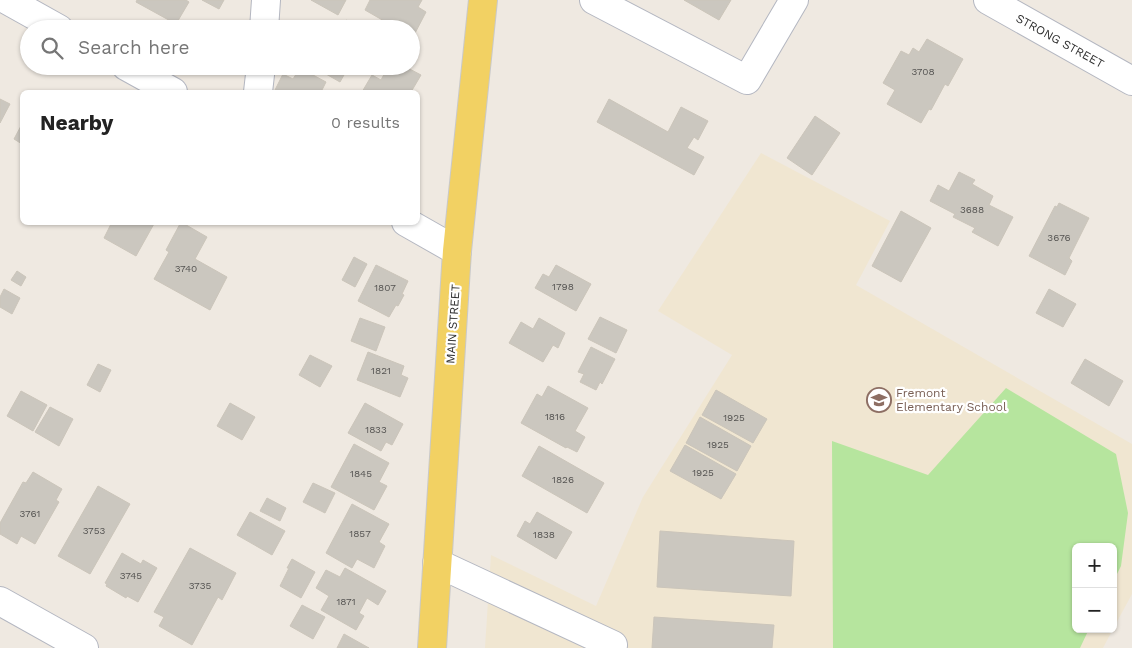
<!DOCTYPE html>
<meta charset="utf-8">
<style>
body{margin:0;font-family:"Work Sans",sans-serif;background:#f2f2f2;color:#222}
.controls{position:absolute;right:15px;bottom:15px;display:grid;overflow:hidden;border-radius:8px;box-shadow:0 1px 4px #0004}
.controls button{width:45px;height:45px;display:grid;place-items:center;padding:0;border:0;border-bottom:1px solid #e0e0e0;background:#fff;color:#222;font:25px sans-serif}
.list{margin:0;padding:0;list-style:none}
h2{display:flex;justify-content:space-between;align-items:center;height:65px;margin:0;padding:0 20px;font-size:21px}
h2 small{font-size:16px;font-weight:400;color:#767676}
.icon{flex:none;width:28px;height:28px;fill:none;stroke:currentColor;stroke-width:2;stroke-linecap:round;stroke-linejoin:round}
.map{position:relative;flex:none;width:1132px;height:648px;overflow:hidden}
.search{position:absolute;background:#fff;box-shadow:0 1px 4px #0004;left:20px;top:20px;width:400px;height:55px;display:flex;align-items:center;gap:12px;box-sizing:border-box;padding:0 18px;border-radius:28px;color:#767676;font-size:19px}
.panel{position:absolute;background:#fff;box-shadow:0 1px 4px #0004;left:20px;top:90px;width:400px;height:135px;border-radius:8px}
.map>svg:first-child{display:block}
.education{fill:#f0e6d1}
.green{fill:#b6e59e}
.building{fill:#cbc7bf;stroke:#cbc5ba}
.lines{fill:none;stroke-linecap:round;stroke-linejoin:round}
.minor-casing{stroke:#b4b7c1;stroke-width:30}
.major-casing{stroke:#c9c9c9;stroke-width:30}
.minor{stroke:#fff;stroke-width:28}
.major{stroke:#f2d163;stroke-width:28}
.labels{text-anchor:middle;dominant-baseline:central;stroke-width:4.5;stroke-linejoin:round;paint-order:stroke}
.number-label{font-size:10px;fill:#555452}
.street-label{font-size:12px;fill:#2e2e2e;stroke:#fff}
.education-label{font-size:12px;fill:#785e54;stroke:#fff;text-anchor:start}
</style>
<div class="map">
<svg width="1132" height="648" viewBox="0 0 1132 648">
<rect width="100%" height="100%" fill="#efe9e1"/>
<path class="education" d="M761 153 890 221 856 285 1132 444V594L1113 629V547H1076V629H1113L1103 648H485L491 555 596 606 643 497 732 355 658 311Z"/>
<path class="green" d="M1006 388 1116 454 1128 513 1121 566 1113 582V547H1076V629H1089L1080 648H833L832 441 928 475Z"/>
<g class="building">
<path d="M137 0H186L189 2 176 24 136 2Z"/>
<path d="M202 0H224L219 9Z"/>
<path d="M311 0H346L338 15Z"/>
<path d="M370 0H422L418 7 426 12 413 37 411 36V29H398L365 10Z"/>
<path d="M684 0H731L719 20Z"/>
<path d="M346 20 362 29H341Z"/>
<path d="M927 39 963 59 948 86 945 84 931 110 929 109 921 123 887 104 895 90 883 83 901 51 909 55 913 48 919 52Z"/>
<path d="M321 66H349L340 82 319 70Z"/>
<path d="M391 66H404L421 75 411 92H362L372 75 381 80 388 67 390 68Z"/>
<path d="M300 68 326 82 321 92H274L283 74 293 79Z"/>
<path d="M0 99 10 104 0 123Z"/>
<path d="M609 99 668 132 681 107 708 121 698 140 694 137 687 148 704 157 694 175 597 122Z"/>
<path d="M815 116 840 133 812 175 787 158Z"/>
<path d="M22 124V144L14 139Z"/>
<path d="M959 172 975 180 972 184 993 196 989 205 1013 217 998 246 972 232 975 228 953 217 955 214 930 201 938 185 949 191Z"/>
<path d="M1059 203 1089 218 1069 258 1072 261 1065 275 1029 256 1055 206 1057 207Z"/>
<path d="M901 211 931 228 901 282 872 266Z"/>
<path d="M112 222H155L136 256 104 238Z"/>
<path d="M181 222 207 237 195 259 227 277 210 310 154 279 169 252 166 250Z"/>
<path d="M354 257 367 264 355 287 342 280Z"/>
<path d="M376 265 408 281 402 294 404 295 398 306 396 305 389 317 358 301Z"/>
<path d="M556 265 591 284 576 311 535 288 543 274 549 277Z"/>
<path d="M17 271 26 277 21 286 11 280Z"/>
<path d="M4 289 20 298 12 314 0 307V297Z"/>
<path d="M1049 289 1076 304 1063 327 1036 313Z"/>
<path d="M600 317 627 330 616 353 588 339Z"/>
<path d="M360 318 385 327 376 351 351 341Z"/>
<path d="M539 318 565 333 558 348 553 345 543 362 509 343 521 322 533 329Z"/>
<path d="M591 347 615 359 602 384 600 382 596 390 580 382 584 374 578 372Z"/>
<path d="M368 352 404 366 401 375 408 378 400 397 357 380Z"/>
<path d="M310 355 332 366 320 387 299 375Z"/>
<path d="M1085 359 1123 381 1109 406 1071 383Z"/>
<path d="M98 364 111 370 100 392 87 385Z"/>
<path d="M548 386 588 408 575 431 585 437 577 452 567 447 566 448 521 423 537 394 542 397Z"/>
<path d="M716 390 767 419 753 443 702 415Z"/>
<path d="M21 391 47 405 33 431 7 416Z"/>
<path d="M230 403 255 417 242 440 217 426Z"/>
<path d="M365 403 403 424 392 445 386 442 381 451 348 433Z"/>
<path d="M50 407 73 419 59 446 35 432Z"/>
<path d="M700 417 751 446 737 471 686 443Z"/>
<path d="M354 444 389 463 379 482 387 486 374 510 331 487Z"/>
<path d="M685 445 736 474 721 499 670 471Z"/>
<path d="M539 446 604 483 587 513 522 476Z"/>
<path d="M33 472 62 489 56 500 59 502 35 544 21 536 17 544 0 534V523L23 482 26 483Z"/>
<path d="M313 483 335 493 325 513 303 502Z"/>
<path d="M98 486 130 504 90 574 58 556Z"/>
<path d="M267 498 286 508 280 521 260 511Z"/>
<path d="M352 504 389 524 379 542 385 546 374 568 357 559 352 568 326 553Z"/>
<path d="M250 512 285 531 272 555 237 535Z"/>
<path d="M537 512 572 532 556 559 517 536 525 521 530 524Z"/>
<path d="M660 531 794 541 791 596 657 587Z"/>
<path d="M190 548 236 573 222 600 218 597 192 645 159 626 164 617 154 612Z"/>
<path d="M122 553 141 564 143 560 157 568 138 602 127 596 126 598 106 586 107 584 105 583Z"/>
<path d="M292 559 315 572 301 598 280 586 289 568H287Z"/>
<path d="M345 568 386 591 378 605 367 598 359 613 364 616 356 630 321 610 329 596 316 588 326 570 340 577Z"/>
<path d="M302 605 325 617 313 639 290 626Z"/>
<path d="M654 617 774 625 772 648H652Z"/>
<path d="M344 634 369 648H337Z"/>
</g>
<g class="lines">
<defs>
<g id="minor">
<path d="M7 0 59 29"/>
<path d="M594 0 747 80 794 0"/>
<path d="M988 0 1132 81"/>
<path d="M264 29 266 0"/>
<path d="M126 66 173 92"/>
<path d="M258 92 261 66"/>
<path d="M406 222 457 251"/>
<path d="M437 563 613 645"/>
<path d="M0 601 84 648"/>
</g>
<path id="major" d="M432 648 457 251 483 0"/>
</defs>
<use href="#minor" class="minor-casing"/>
<use href="#major" class="major-casing"/>
<use href="#minor" class="minor"/>
<use href="#major" class="major"/>
</g>
<defs>
<symbol id="school-ring" viewBox="-11 -11 22 22"><circle r="9.5" fill="#fff" stroke="#8d6e63" stroke-width="1.5"/><path d="M0-5L7-2L0 1L-7-2ZM-4 1L0 2.5L4 1V4Q0 6-4 4Z" fill="#8d6e63"/></symbol>
</defs>
<g fill-rule="evenodd">
<use href="#school-ring" x="865" y="386" width="28" height="28"/>
</g>
<g class="labels">
<g class="number-label">
<text x="923" y="71">3708</text>
<text x="972" y="209">3688</text>
<text x="1059" y="237">3676</text>
<text x="186" y="268">3740</text>
<text x="563" y="286">1798</text>
<text x="385" y="287">1807</text>
<text x="381" y="370">1821</text>
<text x="555" y="416">1816</text>
<text x="734" y="417">1925</text>
<text x="376" y="429">1833</text>
<text x="718" y="444">1925</text>
<text x="703" y="472">1925</text>
<text x="361" y="473">1845</text>
<text x="563" y="479">1826</text>
<text x="30" y="513">3761</text>
<text x="94" y="530">3753</text>
<text x="360" y="533">1857</text>
<text x="544" y="534">1838</text>
<text x="131" y="575">3745</text>
<text x="200" y="585">3735</text>
<text x="346" y="601">1871</text>
</g>
<g class="street-label">
<text transform="translate(1060 41) rotate(29)">STRONG STREET</text>
<text transform="translate(453 324) rotate(-86)">MAIN STREET</text>
</g>
<g class="education-label">
<text x="896" y="393">Fremont<tspan x="896" dy="14">Elementary School</tspan></text>
</g>
</g>
</svg>
<div class="controls">
<button>+</button>
<button>−</button>
</div>
<div class="search"><svg class="icon" aria-label="search" viewBox="0 0 24 24"><circle cx="10" cy="10" r="6"/><path d="M15 15l6 6"/></svg>Search here</div>
<section class="panel">
<h2>Nearby<small>0 results</small></h2>
<ul class="list">
</ul>
</section>
</div>
